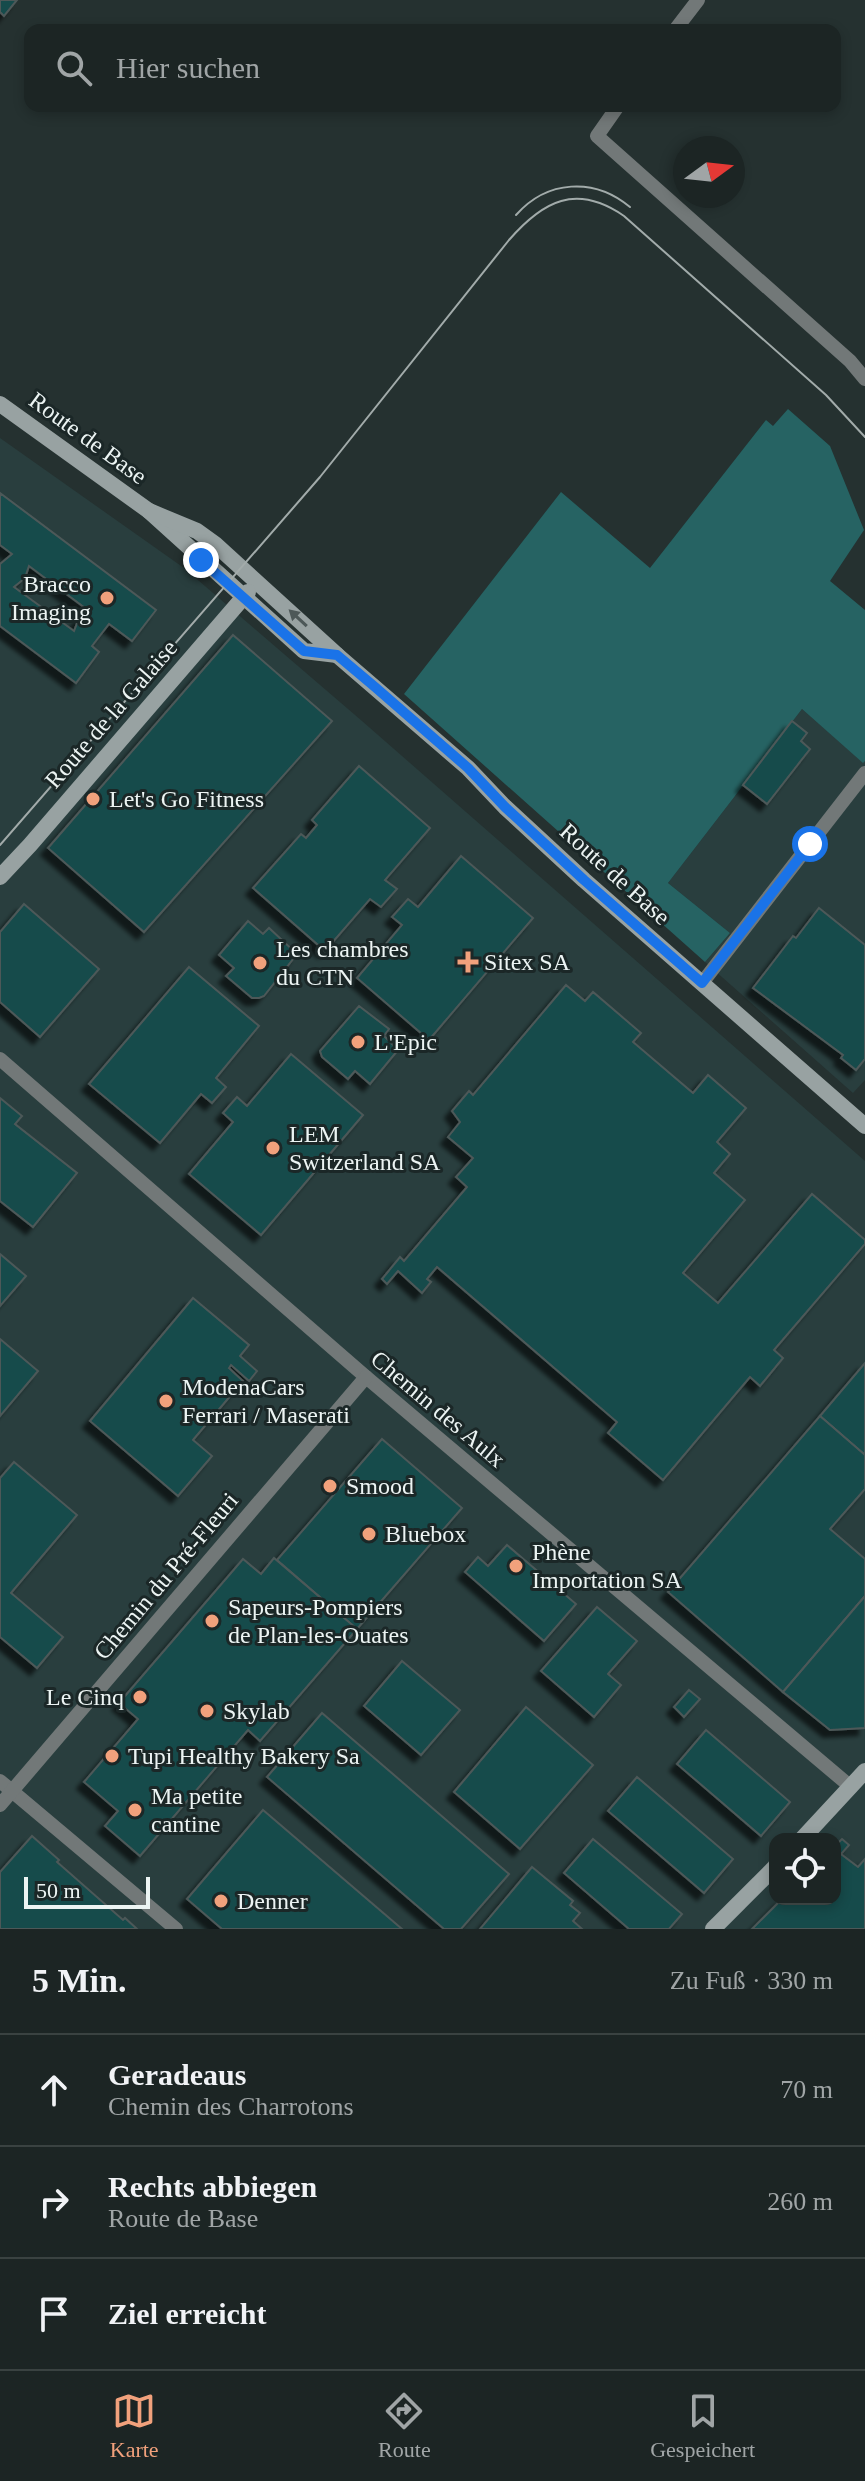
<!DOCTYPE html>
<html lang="de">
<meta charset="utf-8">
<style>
body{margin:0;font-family:Georgia,serif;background:#252d2c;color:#f1f3f6}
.controls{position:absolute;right:24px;bottom:24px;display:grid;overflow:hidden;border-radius:16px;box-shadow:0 4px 12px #0003}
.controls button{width:72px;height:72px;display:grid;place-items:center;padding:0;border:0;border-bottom:2px solid #3a4241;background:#1c2524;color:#f1f3f6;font:40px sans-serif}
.compass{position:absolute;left:673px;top:136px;width:72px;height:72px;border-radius:50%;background:#1c2524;box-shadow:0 4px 12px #0003;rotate:75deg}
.scale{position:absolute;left:24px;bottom:20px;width:126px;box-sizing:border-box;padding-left:8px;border:4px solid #ecf4f3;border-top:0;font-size:22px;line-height:28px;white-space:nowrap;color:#ecf4f3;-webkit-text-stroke:6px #1b2727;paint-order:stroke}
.stop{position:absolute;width:24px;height:24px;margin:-18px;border:6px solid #1a73e8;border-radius:50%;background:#fff}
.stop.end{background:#1a73e8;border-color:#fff;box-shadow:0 2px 8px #0008}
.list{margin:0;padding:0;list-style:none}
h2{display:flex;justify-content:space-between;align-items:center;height:104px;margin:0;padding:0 32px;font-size:34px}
h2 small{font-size:26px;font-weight:400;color:#a0a5a6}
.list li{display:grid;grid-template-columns:52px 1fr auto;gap:24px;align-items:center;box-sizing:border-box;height:112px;padding:0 32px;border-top:2px solid #3a4241}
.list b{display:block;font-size:30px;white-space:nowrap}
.list p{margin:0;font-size:26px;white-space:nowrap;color:#a0a5a6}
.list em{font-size:26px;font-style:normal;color:#a0a5a6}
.icon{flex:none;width:44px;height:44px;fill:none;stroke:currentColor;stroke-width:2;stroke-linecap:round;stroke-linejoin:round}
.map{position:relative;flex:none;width:865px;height:1929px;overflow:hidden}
.search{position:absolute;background:#1c2524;box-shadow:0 4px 12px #0003;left:24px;right:24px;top:24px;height:88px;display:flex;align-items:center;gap:20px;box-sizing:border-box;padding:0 28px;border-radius:16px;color:#a0a5a6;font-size:30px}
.sheet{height:440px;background:#1c2524}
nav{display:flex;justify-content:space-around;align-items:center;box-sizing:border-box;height:112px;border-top:2px solid #3a4241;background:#1c2524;font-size:22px;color:#a0a5a6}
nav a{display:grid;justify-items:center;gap:4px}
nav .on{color:#f1a17c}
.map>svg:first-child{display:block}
.built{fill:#293e3e;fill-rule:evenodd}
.green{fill:#266363}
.building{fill:#154b4c;stroke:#4d5959;stroke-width:2;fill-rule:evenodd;filter:url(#shadow)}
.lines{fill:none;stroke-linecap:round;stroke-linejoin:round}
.street{stroke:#727878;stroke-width:14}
.secondary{stroke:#98a2a2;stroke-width:16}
.tram{stroke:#a2abaa;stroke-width:2}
.oneway{fill:#4d5858}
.route{stroke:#1a73e8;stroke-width:10}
.poi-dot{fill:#f1a17c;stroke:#1b2727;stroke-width:3}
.labels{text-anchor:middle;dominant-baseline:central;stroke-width:6;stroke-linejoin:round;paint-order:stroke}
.street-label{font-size:24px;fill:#ecf4f3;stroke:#1b2727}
.poi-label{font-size:24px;fill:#ecf4f3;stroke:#1b2727;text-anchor:start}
</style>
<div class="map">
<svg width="865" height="1929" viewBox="0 0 865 1929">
<defs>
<filter id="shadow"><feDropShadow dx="-7" dy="7" stdDeviation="2" flood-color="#0009"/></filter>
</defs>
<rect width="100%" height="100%" fill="#253130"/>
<g class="built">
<path d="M0 438 184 568 362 721 865 1161V1929H0ZM775 1839H835V1899H775Z"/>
<path d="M802 709 863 762 865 761V1080L853 1093 705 962 730 933 668 883Z"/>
</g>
<path class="green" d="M788 409 830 446 864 530 830 581 865 610V761L863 763 802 709 668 883 730 933 705 962 404 694 561 492 650 568 766 420 773 426Z"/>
<g class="building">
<path d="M0 0H17L4 16 0 12Z"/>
<path d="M0 493 156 610 132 641 109 624 92 646 99 652 76 683 0 626V564L12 554 0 545ZM29 566 89 611 79 618 74 631 14 587 25 578Z"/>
<path d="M233 635 332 721 144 932 48 848Z"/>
<path d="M792 721 807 733 801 741 810 749 767 804 743 785Z"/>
<path d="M359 766 430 828 385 880 397 889 381 907 370 899 325 951 253 888 301 834 306 838 317 825 312 820Z"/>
<path d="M461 856 533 918 429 1040 357 978 402 925 392 917 408 899 418 907Z"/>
<path d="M24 904 99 969 40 1037 0 1002V932Z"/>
<path d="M819 908 865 945V1059L856 1070 841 1058 843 1055 753 988 793 936 796 938Z"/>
<path d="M248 921 263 934 269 928 297 954 264 996 259 998H252L226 976 234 968 219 955Z"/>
<path d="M189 967 259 1026 216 1078 226 1087 212 1103 201 1094 160 1143 89 1084Z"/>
<path d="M566 985 585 1001 593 992 641 1033 633 1042 693 1093 708 1075 746 1108 717 1142 730 1154 714 1173 745 1200 683 1273 718 1303 812 1194 865 1240V1244L774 1350 783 1358 760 1386 750 1377 663 1480 608 1433 617 1422 437 1267 427 1279 431 1282 422 1293 398 1271 387 1284 382 1279 400 1257 404 1261 467 1187 456 1177 473 1158 448 1137 460 1122 452 1111 469 1091 473 1095Z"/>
<path d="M359 1006 389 1029 384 1036 398 1050 370 1084 355 1071 348 1079 322 1057 320 1051Z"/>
<path d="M291 1054 363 1115 261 1235 189 1174 233 1122 223 1113 237 1097 247 1106Z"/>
<path d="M0 1098 22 1116 15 1124 77 1173 33 1227 0 1201Z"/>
<path d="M0 1254 26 1276 0 1306Z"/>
<path d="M193 1298 249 1345 240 1356 257 1371 249 1381 231 1365 229 1368 243 1381 193 1440 212 1456 178 1496 90 1421Z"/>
<path d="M0 1339 38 1371 0 1416Z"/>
<path d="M865 1363V1455L820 1416Z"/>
<path d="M820 1416 865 1455V1489L830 1529 865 1559V1596L783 1692 668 1592Z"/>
<path d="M382 1439 462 1508 357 1629 277 1560Z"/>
<path d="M14 1462 77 1515 11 1593 63 1637 37 1668 0 1637V1478Z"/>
<path d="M507 1545 576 1604 544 1641 465 1572 478 1557 488 1566Z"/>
<path d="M274 1558 357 1629 260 1741 248 1730 140 1856 105 1826 118 1811 84 1782 138 1719 119 1703 243 1559 261 1574Z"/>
<path d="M865 1596V1728L830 1730 783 1692Z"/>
<path d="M597 1607 637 1641 608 1674 621 1685 594 1717 541 1671Z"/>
<path d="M402 1661 460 1710 421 1755 364 1706Z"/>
<path d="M689 1690 700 1699 684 1717 674 1707Z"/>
<path d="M526 1707 593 1765 520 1849 454 1792Z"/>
<path d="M322 1713 509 1874 461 1929H444L267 1777Z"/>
<path d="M706 1730 790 1802 761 1836 677 1764Z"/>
<path d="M637 1777 733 1859 704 1893 608 1811Z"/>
<path d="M263 1810 402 1929H222L187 1899Z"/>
<path d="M32 1836 59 1860 57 1862 123 1920 125 1918 137 1929H0V1872Z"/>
<path d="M593 1839 682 1914 669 1929H629L564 1873Z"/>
<path d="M842 1839 849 1845 841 1854 858 1867 865 1859V1929H752L782 1899H835V1846Z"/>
<path d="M532 1867 573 1901 570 1905 580 1913 573 1921 582 1929H480Z"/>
</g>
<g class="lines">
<g class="street">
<path d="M675 30 698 0"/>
<path d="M618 106 597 136 850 361 865 379"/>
<path d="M702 983 865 773"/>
<path d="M0 1059 366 1377 851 1787"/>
<path d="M0 1781 176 1929"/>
<path d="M0 1805 366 1377"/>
</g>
<g class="secondary">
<path d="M0 404 149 511 304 651 337 655"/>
<path d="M149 511 197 531 215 544 337 655 468 768 505 807 584 880 865 1126"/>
<path d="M0 877 30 845 248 592"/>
<path d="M802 1839 865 1771"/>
<path d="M713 1929 775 1867"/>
</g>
<g class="tram">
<path d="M516 215C547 180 594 177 630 207"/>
<path d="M0 845 320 477 509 240C543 201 576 183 624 216L826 395 865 437"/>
</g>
</g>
<defs><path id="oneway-solid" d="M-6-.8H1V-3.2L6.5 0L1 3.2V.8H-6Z" transform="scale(2)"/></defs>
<use class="oneway" href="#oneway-solid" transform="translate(298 618) rotate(-137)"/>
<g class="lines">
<path class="route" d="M201 560 304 651 337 655 375 687 468 768 505 807 584 880 702 983 810 844"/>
</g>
<g class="poi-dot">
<circle cx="107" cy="598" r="8"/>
<circle cx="93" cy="799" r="8"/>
<path d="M464 950h8v8h8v8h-8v8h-8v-8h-8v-8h8z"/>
<circle cx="260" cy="963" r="8"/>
<circle cx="358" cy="1042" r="8"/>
<circle cx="273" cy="1148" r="8"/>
<circle cx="166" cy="1401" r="8"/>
<circle cx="330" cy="1486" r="8"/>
<circle cx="369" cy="1534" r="8"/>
<circle cx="516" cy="1566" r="8"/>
<circle cx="212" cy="1621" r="8"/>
<circle cx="140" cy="1697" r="8"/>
<circle cx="207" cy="1711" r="8"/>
<circle cx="112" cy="1756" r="8"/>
<circle cx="135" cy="1810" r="8"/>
<circle cx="221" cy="1901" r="8"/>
</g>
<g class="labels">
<g class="street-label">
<text transform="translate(88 438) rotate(36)">Route de Base</text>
<text transform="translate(111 714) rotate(-49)">Route de la Galaise</text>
<text transform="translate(615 874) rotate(42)">Route de Base</text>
<text transform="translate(438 1409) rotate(40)">Chemin des Aulx</text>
<text transform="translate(166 1576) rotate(-50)">Chemin du Pré-Fleuri</text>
</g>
<g class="poi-label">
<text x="91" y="584" text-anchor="end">Bracco<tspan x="91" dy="28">Imaging</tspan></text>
<text x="109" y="799">Let's Go Fitness</text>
<text x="276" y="949">Les chambres<tspan x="276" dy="28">du CTN</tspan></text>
<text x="484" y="962">Sitex SA</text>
<text x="374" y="1042">L'Epic</text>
<text x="289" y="1134">LEM<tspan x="289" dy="28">Switzerland SA</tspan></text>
<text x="182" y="1387">ModenaCars<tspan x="182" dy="28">Ferrari / Maserati</tspan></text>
<text x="346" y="1486">Smood</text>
<text x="385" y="1534">Bluebox</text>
<text x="532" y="1552">Phène<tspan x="532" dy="28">Importation SA</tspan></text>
<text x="228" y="1607">Sapeurs-Pompiers<tspan x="228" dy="28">de Plan-les-Ouates</tspan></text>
<text x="124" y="1697" text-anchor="end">Le Cinq</text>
<text x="223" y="1711">Skylab</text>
<text x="128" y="1756">Tupi Healthy Bakery Sa</text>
<text x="151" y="1796">Ma petite<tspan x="151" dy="28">cantine</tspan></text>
<text x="237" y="1901">Denner</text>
</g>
</g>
</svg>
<div class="controls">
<button><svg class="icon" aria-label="locate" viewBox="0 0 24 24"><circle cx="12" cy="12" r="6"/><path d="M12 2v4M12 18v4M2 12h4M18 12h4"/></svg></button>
</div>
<svg class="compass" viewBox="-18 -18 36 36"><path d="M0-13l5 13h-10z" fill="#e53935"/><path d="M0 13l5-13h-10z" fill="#a0a5a6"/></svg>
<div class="scale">50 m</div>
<div class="stop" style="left:810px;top:844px"></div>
<div class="stop end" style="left:201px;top:560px"></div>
<div class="search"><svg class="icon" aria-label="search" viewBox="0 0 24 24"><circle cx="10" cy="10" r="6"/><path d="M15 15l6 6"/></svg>Hier suchen</div>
</div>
<section class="sheet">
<h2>5 Min.<small>Zu Fuß · 330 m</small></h2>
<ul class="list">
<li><svg class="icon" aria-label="ahead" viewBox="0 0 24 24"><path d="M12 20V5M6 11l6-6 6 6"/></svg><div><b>Geradeaus</b><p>Chemin des Charrotons</p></div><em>70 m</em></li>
<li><svg class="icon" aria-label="right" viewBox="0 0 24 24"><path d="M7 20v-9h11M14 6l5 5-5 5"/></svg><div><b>Rechts abbiegen</b><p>Route de Base</p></div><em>260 m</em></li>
<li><svg class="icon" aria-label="arrive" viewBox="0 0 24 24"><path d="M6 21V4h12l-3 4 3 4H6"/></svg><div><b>Ziel erreicht</b></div></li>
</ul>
</section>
<nav>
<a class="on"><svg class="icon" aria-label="map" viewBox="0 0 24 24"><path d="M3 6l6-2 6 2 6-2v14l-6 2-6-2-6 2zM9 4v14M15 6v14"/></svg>Karte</a>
<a><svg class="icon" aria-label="directions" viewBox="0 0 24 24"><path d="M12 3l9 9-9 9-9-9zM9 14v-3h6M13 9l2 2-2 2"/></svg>Route</a>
<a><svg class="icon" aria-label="saved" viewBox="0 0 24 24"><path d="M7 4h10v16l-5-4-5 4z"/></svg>Gespeichert</a>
</nav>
